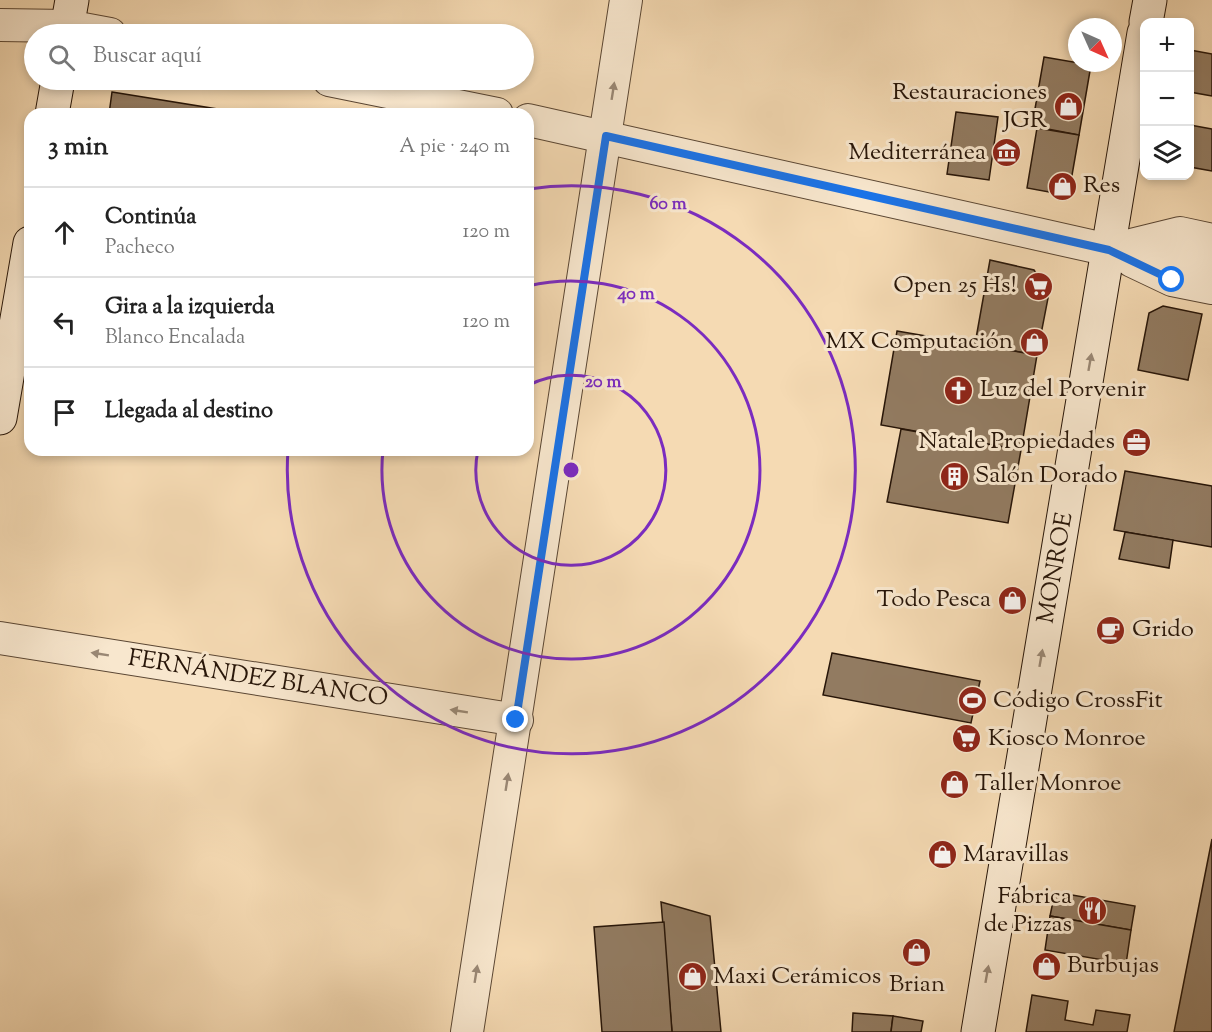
<!DOCTYPE html>
<html lang="es">
<meta charset="utf-8">
<style>
body{margin:0;font-family:"Sorts Mill Goudy",serif;background:#f6f6f6;color:#222}
.controls{position:absolute;right:18px;top:18px;display:grid;overflow:hidden;border-radius:12px;box-shadow:0 3px 9px #0003}
.controls button{width:54px;height:54px;display:grid;place-items:center;padding:0;border:0;border-bottom:2px solid #e0e0e0;background:#fff;color:#222;font:30px sans-serif}
.compass{position:absolute;left:1068px;top:18px;width:54px;height:54px;border-radius:50%;background:#fff;box-shadow:0 3px 9px #0003;rotate:135deg}
.stop{position:absolute;width:18px;height:18px;margin:-14px;border:4px solid #1a73e8;border-radius:50%;background:#fff}
.stop.end{background:#1a73e8;border-color:#fff;box-shadow:0 2px 6px #0008}
.list{margin:0;padding:0;list-style:none}
h2{display:flex;justify-content:space-between;align-items:center;height:78px;margin:0;padding:0 24px;font-size:26px}
h2 small{font-size:20px;font-weight:400;color:#767676}
.list li{display:grid;grid-template-columns:39px 1fr auto;gap:18px;align-items:center;box-sizing:border-box;height:90px;padding:0 24px;border-top:2px solid #e0e0e0}
.list b{display:block;font-size:22px;white-space:nowrap}
.list p{margin:0;font-size:20px;white-space:nowrap;color:#767676}
.list em{font-size:20px;font-style:normal;color:#767676}
.icon{flex:none;width:33px;height:33px;fill:none;stroke:currentColor;stroke-width:2;stroke-linecap:round;stroke-linejoin:round}
.map{position:relative;flex:none;width:1212px;height:1032px;overflow:hidden}
.search{position:absolute;background:#fff;box-shadow:0 3px 9px #0003;left:24px;top:24px;width:510px;height:66px;display:flex;align-items:center;gap:15px;box-sizing:border-box;padding:0 21px;border-radius:33px;color:#767676;font-size:22px}
.panel{position:absolute;background:#fff;box-shadow:0 3px 9px #0003;left:24px;top:108px;width:510px;height:348px;border-radius:18px}
.map>svg:first-child{display:block}
.building{fill:#927b61;stroke:#271508;stroke-width:1.5}
.lines{fill:none;stroke-linecap:round;stroke-linejoin:round}
.street-casing{stroke:#5a4633;stroke-width:34}
.secondary-casing{stroke:#271508;stroke-width:35}
.street{stroke:#f8e7ce;stroke-width:32}
.secondary{stroke:#f8e7ce;stroke-width:33}
.oneway{fill:#9a8875}
.route{stroke:#1a73e8;stroke-width:8}
.ring{fill:none;stroke:#7b2cbf;stroke-width:3}
.labels{text-anchor:middle;dominant-baseline:central;stroke-width:6;stroke-linejoin:round;paint-order:stroke}
.poi-label{font-size:24px;fill:#271508;stroke:#f8e7ce;text-anchor:start}
.street-label{font-size:24px;fill:#271508;stroke:#f8e7ce}
.centre{fill:#7b2cbf;stroke:#f8e7ce;stroke-width:3}
.ring-label{font-size:18px;text-anchor:middle;font-weight:bold;fill:#7b2cbf;stroke:#f8e7ce;stroke-width:6;stroke-linejoin:round;paint-order:stroke}
</style>
<div class="map">
<svg width="1212" height="1032" viewBox="0 0 1212 1032">
<rect width="100%" height="100%" fill="#f5dab3"/>
<filter id="stains"><feTurbulence type="fractalNoise" baseFrequency=".00333" numOctaves="4"/><feColorMatrix values="0 0 0 0 .2 0 0 0 0 .09 0 0 0 0 .02 0 0 0 .5 -.17"/></filter>
<radialGradient id="worn" r=".72"><stop offset=".6" stop-color="#630" stop-opacity="0"/><stop offset="1" stop-color="#630" stop-opacity=".3"/></radialGradient>
<g class="building">
<path d="M1190 50 1212 54V96L1190 92Z"/>
<path d="M1044 57 1091 65 1079 135 1032 126Z"/>
<path d="M112 92 242 113V114H109Z"/>
<path d="M956 112 998 117 989 180 947 174Z"/>
<path d="M1190 125 1212 129V171L1190 167Z"/>
<path d="M1037 128 1079 135 1071 181 1068 191 1060 194 1027 188Z"/>
<path d="M990 260 1034 270 1049 293 1037 355 975 344Z"/>
<path d="M1163 306 1202 314 1188 380 1138 370 1149 313Z"/>
<path d="M897 331 1037 355 1021 450 881 425Z"/>
<path d="M901 429 1021 450 1008 523 887 502Z"/>
<path d="M1125 471 1212 486V547L1114 530Z"/>
<path d="M1125 532 1173 540 1169 568 1119 559Z"/>
<path d="M832 653 980 681 971 723 823 695Z"/>
<path d="M1212 839V1032H1174Z"/>
<path d="M1055 892 1135 906 1131 930 1050 916Z"/>
<path d="M661 902 710 916 721 1032H672Z"/>
<path d="M1050 916 1131 930 1126 964 1045 950Z"/>
<path d="M664 922 672 1032H602L594 927Z"/>
<path d="M1032 995 1068 1001 1065 1020 1093 1025 1096 1010 1130 1015 1127 1032H1026Z"/>
<path d="M853 1013 893 1016 891 1032H852Z"/>
<path d="M893 1016 923 1021 921 1032H891Z"/>
</g>
<g class="lines">
<defs>
<g id="street">
<path d="M0 25 67 26 110 34"/>
<path d="M329 80 497 114"/>
<path d="M528 120 1109 250 1173 257 1212 265"/>
<path d="M1131 245 1180 233 1212 240"/>
<path d="M1132 261 1172 280 1212 288"/>
<path d="M0 638 517 720"/>
<path d="M467 1032 626 0"/>
</g>
<g id="secondary">
<path d="M1146 22 1150 0"/>
<path d="M66 34 72 0"/>
<path d="M52 114 58 80"/>
<path d="M0 418 30 243"/>
<path d="M978 1032 1144 33"/>
</g>
</defs>
<use href="#street" class="street-casing"/>
<use href="#secondary" class="secondary-casing"/>
<use href="#street" class="street"/>
<use href="#secondary" class="secondary"/>
</g>
<defs><path id="oneway-solid" d="M-6-.8H1V-3.2L6.5 0L1 3.2V.8H-6Z" transform="scale(1.5)"/></defs>
<g class="oneway">
<use href="#oneway-solid" transform="translate(613 91) rotate(-81)"/>
<use href="#oneway-solid" transform="translate(1090 362) rotate(-80)"/>
<use href="#oneway-solid" transform="translate(100 654) rotate(-171)"/>
<use href="#oneway-solid" transform="translate(1041 658) rotate(-80)"/>
<use href="#oneway-solid" transform="translate(459 711) rotate(-171)"/>
<use href="#oneway-solid" transform="translate(507 782) rotate(-81)"/>
<use href="#oneway-solid" transform="translate(476 974) rotate(-81)"/>
<use href="#oneway-solid" transform="translate(987 974) rotate(-80)"/>
</g>
<g class="lines">
<path class="route" d="M516 720 606 136 1109 250 1172 280"/>
</g>
<g class="ring">
<path d="M529 385A95 95 0 1 1 478 450"/>
<path d="M528 286A189 189 0 1 1 383 450"/>
<path d="M529 189A284 284 0 1 1 288 450"/>
</g>
<defs>
<symbol id="shop-disc" viewBox="-11 -11 22 22"><circle r="9.5" fill="#8f2418" stroke="#f8e7ce"/><path d="M-5-2.5h2.3a2.7 3.5 0 0 1 5.4 0H5L5.5 6h-11ZM-1.5-2.5h3a1.5 2.3 0 0 0-3 0Z" fill="#fff"/></symbol>
<symbol id="museum-disc" viewBox="-11 -11 22 22"><circle r="9.5" fill="#8f2418" stroke="#f8e7ce"/><path d="M0-6L6-3V-2H-6V-3ZM-5-1h2V3h-2ZM-1-1h2V3h-2ZM3-1h2V3H3ZM-6 4H6V6H-6Z" fill="#fff"/></symbol>
<symbol id="supermarket-disc" viewBox="-11 -11 22 22"><circle r="9.5" fill="#8f2418" stroke="#f8e7ce"/><path d="M-6-5.5h2.5l.6 2H6L4.5 2H-2.5L-4.4-4H-6ZM-1.5 3.2a1.3 1.3 0 1 0 .1 0ZM3 3.2a1.3 1.3 0 1 0 .1 0Z" fill="#fff"/></symbol>
<symbol id="church-disc" viewBox="-11 -11 22 22"><circle r="9.5" fill="#8f2418" stroke="#f8e7ce"/><path d="M-1.2-6h2.4v3.5h3.3v2.4h-3.3V6h-2.4V-.1h-3.3v-2.4h3.3Z" fill="#fff"/></symbol>
<symbol id="office-disc" viewBox="-11 -11 22 22"><circle r="9.5" fill="#8f2418" stroke="#f8e7ce"/><path d="M-6-3h4V-5.5h4V-3h4V5H-6ZM-1-4.5V-3h2v-1.5ZM-6 0V1H6V0Z" fill="#fff"/></symbol>
<symbol id="building-disc" viewBox="-11 -11 22 22"><circle r="9.5" fill="#8f2418" stroke="#f8e7ce"/><path d="M-4-6H4V6H1V3H-1V6H-4ZM-2.5-4.3h1.7v1.8h-1.7ZM.8-4.3h1.7v1.8H.8ZM-2.5-1h1.7V.8h-1.7ZM.8-1h1.7V.8H.8Z" fill="#fff"/></symbol>
<symbol id="cafe-disc" viewBox="-11 -11 22 22"><circle r="9.5" fill="#8f2418" stroke="#f8e7ce"/><path d="M-5.5-4.5H6V0H3Q3 3.5 0 3.5H-2.5Q-5.5 3.5-5.5 0ZM3-3.2v2h1.7v-2ZM-6 4.5H4V6H-6Z" fill="#fff"/></symbol>
<symbol id="stadium-disc" viewBox="-11 -11 22 22"><circle r="9.5" fill="#8f2418" stroke="#f8e7ce"/><path d="M0-5a6.5 5 0 1 0 0 10a6.5 5 0 1 0 0-10ZM-3.5-1.8h7v3.6h-7Z" fill="#fff"/></symbol>
<symbol id="restaurant-disc" viewBox="-11 -11 22 22"><circle r="9.5" fill="#8f2418" stroke="#f8e7ce"/><path d="M-5-6h1v4h1v-4h1v4h1v-4h1v5L-1.5 .5V6h-2V.5L-5-1ZM5-6V6H3V1.5H1.5Q1.5-4 5-6Z" fill="#fff"/></symbol>
</defs>
<g fill-rule="evenodd">
<use href="#shop-disc" x="1052" y="90" width="33" height="33"/>
<use href="#museum-disc" x="990" y="136" width="33" height="33"/>
<use href="#shop-disc" x="1046" y="170" width="33" height="33"/>
<use href="#supermarket-disc" x="1022" y="270" width="33" height="33"/>
<use href="#shop-disc" x="1018" y="326" width="33" height="33"/>
<use href="#church-disc" x="942" y="374" width="33" height="33"/>
<use href="#office-disc" x="1120" y="426" width="33" height="33"/>
<use href="#building-disc" x="938" y="460" width="33" height="33"/>
<use href="#shop-disc" x="996" y="584" width="33" height="33"/>
<use href="#cafe-disc" x="1094" y="614" width="33" height="33"/>
<use href="#stadium-disc" x="956" y="684" width="33" height="33"/>
<use href="#supermarket-disc" x="950" y="722" width="33" height="33"/>
<use href="#shop-disc" x="938" y="768" width="33" height="33"/>
<use href="#shop-disc" x="926" y="838" width="33" height="33"/>
<use href="#restaurant-disc" x="1076" y="894" width="33" height="33"/>
<use href="#shop-disc" x="900" y="936" width="33" height="33"/>
<use href="#shop-disc" x="1030" y="950" width="33" height="33"/>
<use href="#shop-disc" x="676" y="960" width="33" height="33"/>
</g>
<g class="labels">
<g class="poi-label">
<text x="1047" y="93" text-anchor="end">Restauraciones<tspan x="1047" dy="28">JGR</tspan></text>
<text x="986" y="153" text-anchor="end">Mediterránea</text>
<text x="1083" y="186">Res</text>
<text x="1017" y="286" text-anchor="end">Open 25 Hs!</text>
<text x="1013" y="342" text-anchor="end">MX Computación</text>
<text x="980" y="390">Luz del Porvenir</text>
<text x="1115" y="442" text-anchor="end">Natale Propiedades</text>
<text x="975" y="476">Salón Dorado</text>
<text x="991" y="600" text-anchor="end">Todo Pesca</text>
<text x="1132" y="630">Grido</text>
<text x="993" y="701">Código CrossFit</text>
<text x="988" y="739">Kiosco Monroe</text>
<text x="975" y="784">Taller Monroe</text>
<text x="963" y="855">Maravillas</text>
<text x="1072" y="897" text-anchor="end">Fábrica<tspan x="1072" dy="28">de Pizzas</tspan></text>
<text x="1067" y="966">Burbujas</text>
<text x="713" y="977">Maxi Cerámicos</text>
<text x="917" y="985" text-anchor="middle">Brian</text>
</g>
<g class="street-label">
<text transform="translate(1056 568) rotate(-80)">MONROE</text>
<text transform="translate(258 679) rotate(9)">FERNÁNDEZ BLANCO</text>
</g>
</g>
<circle cx="571" cy="470" r="9" class="centre"/>
<g class="ring-label">
<text x="668" y="209">60 m</text>
<text x="636" y="299">40 m</text>
<text x="603" y="387">20 m</text>
</g>
<rect width="100%" height="100%" filter="url(#stains)"/>
<rect width="100%" height="100%" fill="url(#worn)"/>
</svg>
<div class="controls">
<button>+</button>
<button>−</button>
<button><svg class="icon" aria-label="layers" viewBox="0 0 24 24"><path d="M12 4l9 5-9 5-9-5zM3 14l9 5 9-5"/></svg></button>
</div>
<svg class="compass" viewBox="-18 -18 36 36"><path d="M0-13l5 13h-10z" fill="#e53935"/><path d="M0 13l5-13h-10z" fill="#767676"/></svg>
<div class="stop" style="left:1172px;top:280px"></div>
<div class="stop end" style="left:516px;top:720px"></div>
<div class="search"><svg class="icon" aria-label="search" viewBox="0 0 24 24"><circle cx="10" cy="10" r="6"/><path d="M15 15l6 6"/></svg>Buscar aquí</div>
<section class="panel">
<h2>3 min<small>A pie · 240 m</small></h2>
<ul class="list">
<li><svg class="icon" aria-label="ahead" viewBox="0 0 24 24"><path d="M12 20V5M6 11l6-6 6 6"/></svg><div><b>Continúa</b><p>Pacheco</p></div><em>120 m</em></li>
<li><svg class="icon" aria-label="left" viewBox="0 0 24 24"><path d="M17 20v-9H6M10 6l-5 5 5 5"/></svg><div><b>Gira a la izquierda</b><p>Blanco Encalada</p></div><em>120 m</em></li>
<li><svg class="icon" aria-label="arrive" viewBox="0 0 24 24"><path d="M6 21V4h12l-3 4 3 4H6"/></svg><div><b>Llegada al destino</b></div></li>
</ul>
</section>
</div>
